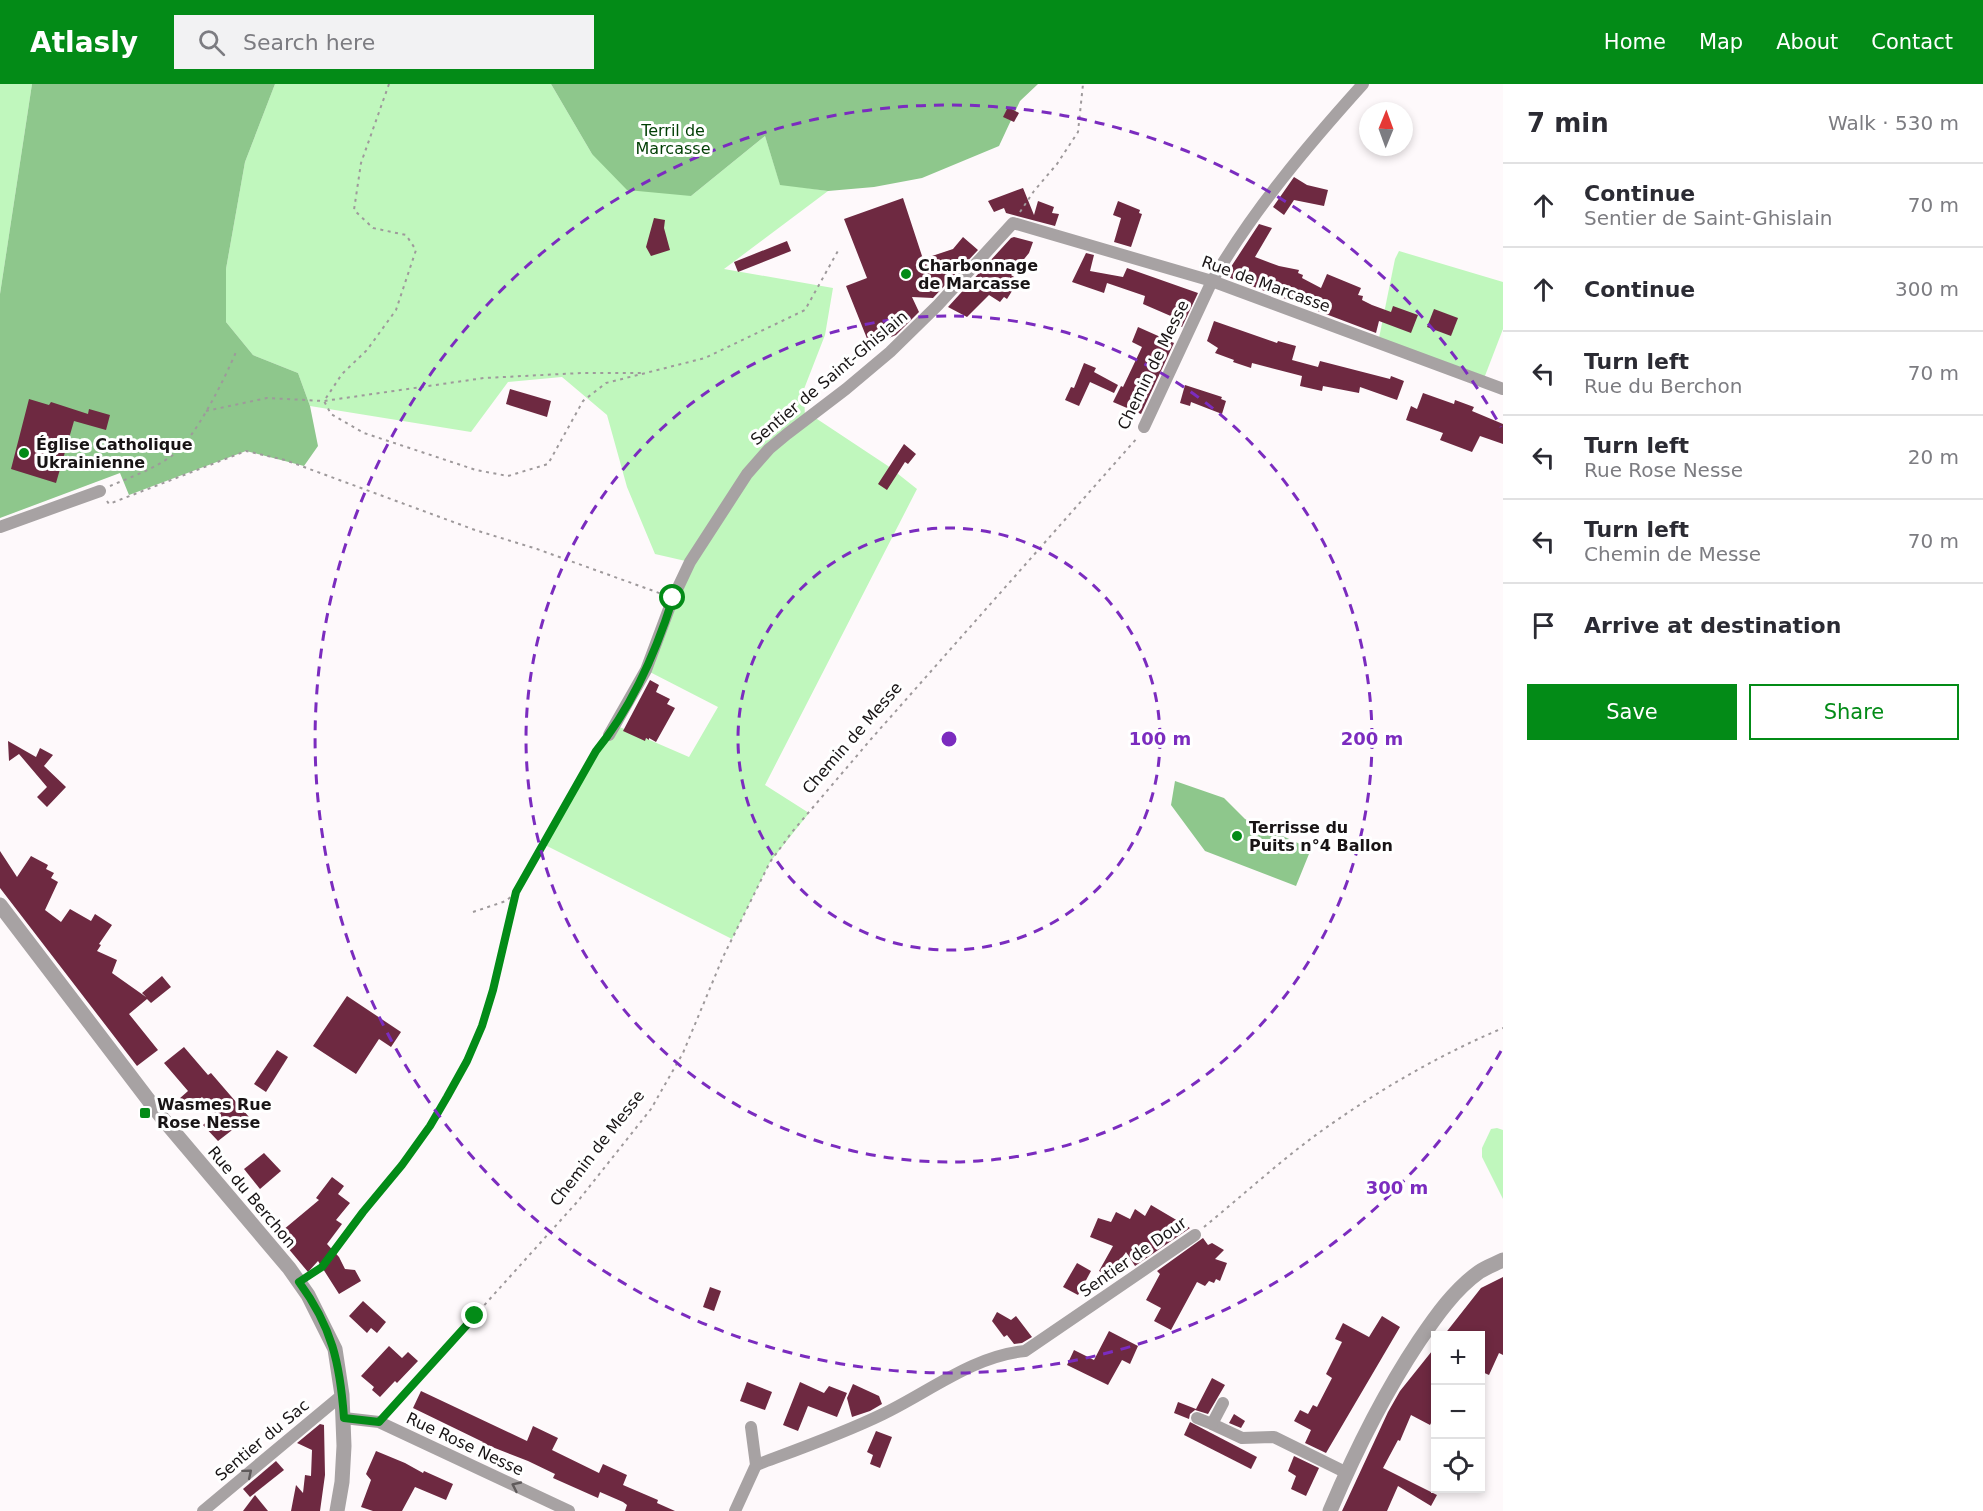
<!DOCTYPE html>
<meta charset="utf-8">
<style>
body{margin:0;font-family:"DejaVu Sans",sans-serif;background:#f2f2f3;color:#2b2b33}
.controls{position:absolute;right:18px;bottom:18px;display:grid;overflow:hidden;border-radius:0px;box-shadow:0 3px 9px #0003}
.controls button{width:54px;height:54px;display:grid;place-items:center;padding:0;border:0;border-bottom:2px solid #e1e1e2;background:#fff;color:#2b2b33;font:30px sans-serif}
.compass{position:absolute;left:1359px;top:18px;width:54px;height:54px;border-radius:50%;background:#fff;box-shadow:0 3px 9px #0003;rotate:1deg}
.stop{position:absolute;width:18px;height:18px;margin:-14px;border:4px solid #038b17;border-radius:50%;background:#fff}
.stop.end{background:#038b17;border-color:#fff;box-shadow:0 2px 6px #0008}
.list{margin:0;padding:0;list-style:none}
h2{display:flex;justify-content:space-between;align-items:center;height:78px;margin:0;padding:0 24px;font-size:26px}
h2 small{font-size:20px;font-weight:400;color:#7c7c81}
.list li{display:grid;grid-template-columns:39px 1fr auto;gap:18px;align-items:center;box-sizing:border-box;height:84px;padding:0 24px;border-top:2px solid #e1e1e2}
.list b{display:block;font-size:22px;white-space:nowrap}
.list p{margin:0;font-size:20px;white-space:nowrap;color:#7c7c81}
.list em{font-size:20px;font-style:normal;color:#7c7c81}
.actions{display:flex;gap:12px;padding:18px 24px}
.actions a{flex:1;padding:14px 0;border:2px solid #038b17;border-radius:0px;text-align:center;font-size:21px;color:#038b17}
.actions .main{background:#038b17;color:#fff}
.icon{flex:none;width:33px;height:33px;fill:none;stroke:currentColor;stroke-width:2;stroke-linecap:round;stroke-linejoin:round}
.map{position:relative;flex:none;width:1503px;height:1427px;overflow:hidden}
header{display:flex;align-items:center;gap:36px;box-sizing:border-box;height:84px;padding:0 30px;background:#038b17;color:#fff}
header strong{font-size:28px}
nav{display:flex;gap:33px;margin-inline-start:auto;font-size:21px}
.search{width:420px;height:54px;background:#f2f2f3;display:flex;align-items:center;gap:15px;box-sizing:border-box;padding:0 21px;border-radius:0px;color:#7c7c81;font-size:22px}
main{display:flex}
aside{flex:1;background:#fff}
.map>svg:first-child{display:block}
.green{fill:#c0f7bd}
.forest{fill:#8ec78c}
.building{fill:#6e2941}
.lines{fill:none;stroke-linecap:round;stroke-linejoin:round}
.path{stroke:#9e999b;stroke-width:2;stroke-dasharray:3 4.5;stroke-linecap:butt}
.minor{stroke:#a7a2a3;stroke-width:12}
.tertiary{stroke:#a7a2a3;stroke-width:15}
.oneway{stroke:#605b5c}
.route{stroke:#038b17;stroke-width:8}
.ring{fill:none;stroke:#7b2cbf;stroke-width:3;stroke-dasharray:10 8}
.poi-dot{fill:#038b17;stroke:#fff;stroke-width:2}
.labels{text-anchor:middle;dominant-baseline:central;stroke-width:6;stroke-linejoin:round;paint-order:stroke}
.park-label{font-size:16px;fill:#003e04;stroke:#fff}
.poi-label{font-size:16px;font-weight:bold;fill:#181415;stroke:#fff;text-anchor:start}
.street-label{font-size:16px;fill:#181415;stroke:#fff}
.centre{fill:#7b2cbf;stroke:#fff;stroke-width:3}
.ring-label{font-size:18px;text-anchor:middle;font-weight:bold;fill:#7b2cbf;stroke:#fff;stroke-width:6;stroke-linejoin:round;paint-order:stroke}
</style>
<header>
<strong>Atlasly</strong>
<div class="search"><svg class="icon" aria-label="search" viewBox="0 0 24 24"><circle cx="10" cy="10" r="6"/><path d="M15 15l6 6"/></svg>Search here</div>
<nav><a>Home</a><a>Map</a><a>About</a><a>Contact</a></nav>
</header>
<main>
<div class="map">
<svg width="1503" height="1427" viewBox="0 0 1503 1427">
<rect width="100%" height="100%" fill="#fef9fb"/>
<g class="green">
<path d="M0 0H32L0 210Z"/>
<path d="M275 0H551L592 70 691 112 765 52 780 100 828 107 724 185 833 204 825 251 804 305 805 335 811 331 888 382 917 405 765 701 809 729 770 778 732 855 543 760 596 667 615 641 689 673 718 623 646 586 690 478 655 470 627 403 607 331 562 293 508 298 471 348 310 322 298 289 253 271 226 238V185L245 78Z"/>
<path d="M1399 167 1503 198V245L1483 297 1378 259 1395 175Z"/>
<path d="M1497 1044 1503 1046V1115L1482 1073V1064L1491 1045Z"/>
</g>
<g class="forest">
<path d="M32 0H275L245 78 226 185V238L253 271 298 289 310 322 318 362 304 382 246 367 129 411 120 389 0 434V210Z"/>
<path d="M551 0H1038L1020 17 999 62 922 94 874 103 828 107 780 101 765 52 691 112 627 106 592 70Z"/>
<path d="M1175 697 1224 714 1245 735 1311 765 1296 802 1205 767 1171 721Z"/>
</g>
<g class="building">
<path d="M1008 23 1019 29 1014 38 1003 33Z"/>
<path d="M1294 93 1307 101 1328 106 1324 122 1294 116 1284 131 1273 123Z"/>
<path d="M1023 104 1034 131 1038 117 1054 123 1052 129 1059 130 1055 142 1006 129 1004 124 994 128 988 117Z"/>
<path d="M903 114 923 175 953 165 963 153 978 166 933 214 912 213 919 228 896 251 870 262 846 202 867 194 844 135Z"/>
<path d="M1118 117 1140 126 1139 129 1142 130 1131 163 1114 158 1121 134 1113 131Z"/>
<path d="M654 134 665 136 664 144 670 166 651 172 646 163Z"/>
<path d="M1259 140 1272 144 1255 173 1279 182 1299 186 1298 189 1303 191 1302 194 1321 204 1327 190 1361 204 1358 211 1363 212 1362 216 1372 221 1391 228 1393 222 1418 231 1411 249 1379 237 1376 249 1225 192Z"/>
<path d="M1014 153 1033 158 1029 169 1011 191 1019 196 1007 215 1004 213 1000 218 989 211 967 233 948 223 1011 154Z"/>
<path d="M787 157 791 167 738 188 734 178Z"/>
<path d="M1086 169 1094 171 1090 187 1123 193 1127 184 1198 209 1182 243 1171 237 1173 233 1143 220 1145 212 1107 199 1104 209 1072 198Z"/>
<path d="M1434 225 1458 234 1451 252 1427 243Z"/>
<path d="M1214 237 1277 259 1278 257 1296 262 1292 276 1318 283 1320 277 1390 295 1391 292 1404 297 1397 316 1360 303 1359 309 1323 302 1322 307 1300 302 1302 292 1252 279 1251 284 1233 278 1234 276 1215 269 1218 264 1207 257Z"/>
<path d="M1138 243 1174 259 1141 330 1113 318 1121 302 1123 303 1142 263 1132 258Z"/>
<path d="M1084 279 1096 284 1094 288 1118 301 1114 309 1090 298 1079 322 1065 316 1071 303 1074 304Z"/>
<path d="M1185 301 1222 313 1221 315 1226 317 1222 330 1191 318 1190 322 1180 319Z"/>
<path d="M510 305 551 317 547 333 506 320Z"/>
<path d="M1423 309 1454 320 1455 316 1474 323 1472 327 1503 340V360L1480 352 1472 368 1440 356 1443 349 1406 336 1411 322 1417 325Z"/>
<path d="M29 315 49 321 51 318 88 330 89 325 110 331 106 346 74 337 56 399 11 385Z"/>
<path d="M904 360 916 370 908 380 905 378 887 406 878 400Z"/>
<path d="M650 596 659 601 656 608 670 615 667 620 675 624 656 658 649 654V656L646 654 645 657 623 647Z"/>
<path d="M8 657 36 673 40 664 53 671 44 682 66 703 47 723 37 713 47 703 19 670 9 677Z"/>
<path d="M0 767 17 793 31 772 48 781 46 785 54 789 51 794 58 798 45 826 61 838 70 825 91 837 95 830 112 841 99 860 101 861 97 867 117 876 112 889 146 913 142 909 162 892 171 903 151 919 147 915 129 930 158 966 137 982 0 804Z"/>
<path d="M347 912 401 948 391 963 379 955 356 990 313 962Z"/>
<path d="M184 963 208 991 211 989 249 1033 218 1057 203 1041 216 1030 202 1013 187 1025 179 1015 188 1007 164 979Z"/>
<path d="M277 966 288 973 266 1008 254 1000Z"/>
<path d="M264 1069 281 1087 260 1105 244 1085Z"/>
<path d="M332 1093 344 1102 338 1110 350 1119 336 1136 342 1140 327 1160 339 1173 345 1185 355 1186 361 1197 339 1210 318 1177 308 1188 277 1151 319 1116 316 1114Z"/>
<path d="M1151 1121 1190 1144 1135 1182 1126 1168 1110 1192 1099 1187 1113 1162 1090 1153 1098 1134 1111 1138 1116 1128 1130 1135 1135 1125 1145 1132Z"/>
<path d="M1203 1154 1208 1161 1212 1159 1224 1166 1215 1175 1227 1179 1220 1197 1216 1195 1214 1199 1209 1197 1205 1202 1197 1198 1171 1246 1154 1237 1161 1224 1146 1216 1160 1190 1157 1187Z"/>
<path d="M1077 1179 1091 1187 1078 1211 1063 1203Z"/>
<path d="M1503 1193V1271L1499 1269 1489 1291 1480 1287V1251H1444L1481 1204Z"/>
<path d="M710 1203 721 1207 714 1227 703 1223Z"/>
<path d="M363 1217 386 1238 377 1249 371 1244 367 1249 349 1232Z"/>
<path d="M997 1228 1011 1236 1016 1232 1032 1253 1022 1259 1014 1260 1007 1251 1004 1253 992 1237Z"/>
<path d="M1382 1232 1400 1243 1326 1369 1305 1359 1311 1346 1294 1337 1300 1326 1308 1330 1313 1321 1317 1323 1332 1294 1326 1290 1342 1258 1335 1255 1343 1239 1369 1253Z"/>
<path d="M1109 1247 1138 1262 1130 1280 1122 1276 1108 1301 1067 1281 1074 1266 1094 1276Z"/>
<path d="M389 1262 402 1274 408 1268 418 1277 397 1299 395 1297 380 1313 372 1306 374 1303 361 1292Z"/>
<path d="M1436 1262V1329L1430 1341 1411 1331 1400 1357 1398 1356 1383 1384 1437 1411 1431 1422 1398 1402 1387 1427H1342L1388 1328 1400 1307Z"/>
<path d="M1212 1294 1225 1301 1208 1330 1195 1326 1190 1330 1189 1335 1174 1329 1178 1318 1196 1325Z"/>
<path d="M747 1298 772 1308 765 1326 740 1317Z"/>
<path d="M800 1298 824 1309 829 1302 847 1309 837 1333 808 1322 798 1347 783 1341Z"/>
<path d="M853 1300 879 1312 882 1320 870 1327 852 1333 847 1314Z"/>
<path d="M421 1307 527 1357 533 1342 558 1354 552 1366 599 1389 603 1380 627 1391 623 1401 658 1416 657 1419 675 1427H625L627 1421 623 1418 600 1408 598 1414 553 1394 555 1390 528 1377 482 1359 483 1358 413 1324Z"/>
<path d="M1234 1330 1245 1337 1241 1344 1229 1339Z"/>
<path d="M1190 1338 1257 1373 1251 1385 1184 1351Z"/>
<path d="M320 1340 324 1341 325 1391 320 1427H291L296 1401 303 1409 305 1391 311 1392 312 1366 297 1359Z"/>
<path d="M876 1347 892 1353 880 1384 870 1380 873 1371 867 1368Z"/>
<path d="M376 1367 405 1379 423 1389 424 1387 453 1400 446 1416 415 1403 402 1427H373L361 1423 371 1396 366 1390Z"/>
<path d="M1294 1372 1319 1384 1306 1412 1291 1405 1296 1392 1288 1387Z"/>
<path d="M276 1377 284 1386 250 1413 243 1405Z"/>
<path d="M255 1411 268 1427H243Z"/>
</g>
<g class="lines">
<g class="path">
<path d="M389 0 361 79 354 126 373 144 406 151 416 166 396 226 367 266 342 290 324 317 331 330 364 349 476 386 508 392 548 380 583 317 606 299 705 274 805 226 839 165"/>
<path d="M1020 128 1034 107 1057 80 1078 48 1083 0"/>
<path d="M206 327 267 314 324 317 484 294 582 289H643"/>
<path d="M110 402C131 393 154 385 173 371 195 355 225 294 236 268"/>
<path d="M107 417 109 420 246 367 285 376 475 446 537 465 662 510"/>
<path d="M473 828 506 817 516 808"/>
<path d="M1204 1143C1242 1112 1280 1077 1320 1048 1377 1007 1439 971 1503 944"/>
<path d="M311 1190 322 1183 363 1128 402 1081 431 1042 467 977 482 942 493 906 516 808 601 661"/>
<path d="M389 1327 578 1117 651 1025 683 969 723 873 770 778 792 748 872 654 1138 353"/>
</g>
<g class="minor">
<path d="M1144 343 1212 197C1254 125 1308 61 1363 0"/>
<path d="M0 443 100 407"/>
<path d="M609 651 646 586 673 514 690 478 747 390 769 365 787 350 846 305 890 268 938 221 1013 139 1212 197 1503 305"/>
<path d="M1223 1319 1212 1340 1242 1354 1274 1353 1347 1389"/>
<path d="M344 1334 379 1338 569 1427"/>
<path d="M1197 1334 1212 1340"/>
<path d="M756 1381C799 1365 842 1350 883 1330 929 1308 973 1272 1025 1267L1195 1151"/>
<path d="M203 1427 342 1311"/>
<path d="M735 1427 756 1381 751 1343"/>
</g>
<g class="tertiary">
<path d="M0 821 163 1035 289 1184 308 1211 335 1265 342 1311 344 1362 342 1398 337 1427"/>
<path d="M1330 1427C1355 1368 1383 1311 1419 1257 1436 1232 1454 1206 1479 1188 1486 1183 1495 1180 1503 1176"/>
</g>
</g>
<defs><path id="oneway-chevron" d="M-2-3.5L2.5 0L-2 3.5" fill="none" stroke-width="1.6" stroke-linecap="round" stroke-linejoin="round" transform="scale(1.5)"/></defs>
<g class="oneway">
<use href="#oneway-chevron" transform="translate(248 1389) rotate(-40)"/>
<use href="#oneway-chevron" transform="translate(516 1402) rotate(-155)"/>
</g>
<g class="lines">
<path class="route" d="M475 1232 379 1338 344 1334C340 1279 332 1243 299 1198L322 1183 363 1128 402 1081 430 1042 447 1013 467 977 482 942 493 906 516 808 596 667C632 623 656 568 673 514"/>
</g>
<g class="ring">
<circle cx="949" cy="655" r="211"/>
<circle cx="949" cy="655" r="423"/>
<path d="M1501 967A634 634 0 1 1 1501 343"/>
</g>
<g class="poi-dot">
<circle cx="906" cy="190" r="6"/>
<circle cx="24" cy="369" r="6"/>
<circle cx="1237" cy="752" r="6"/>
<rect x="139" y="1023" width="12" height="12" rx="3"/>
</g>
<g class="labels">
<g class="park-label">
<text x="673" y="46">Terril de<tspan x="673" dy="18">Marcasse</tspan></text>
</g>
<g class="poi-label">
<text x="918" y="181">Charbonnage<tspan x="918" dy="18">de Marcasse</tspan></text>
<text x="36" y="360">Église Catholique<tspan x="36" dy="18">Ukrainienne</tspan></text>
<text x="1249" y="743">Terrisse du<tspan x="1249" dy="18">Puits n°4 Ballon</tspan></text>
<text x="157" y="1020">Wasmes Rue<tspan x="157" dy="18">Rose Nesse</tspan></text>
</g>
<g class="street-label">
<text transform="translate(1266 200) rotate(20)">Rue de Marcasse</text>
<text transform="translate(1153 281) rotate(-64)">Chemin de Messe</text>
<text transform="translate(829 294) rotate(-40)">Sentier de Saint-Ghislain</text>
<text transform="translate(852 654) rotate(-49)">Chemin de Messe</text>
<text transform="translate(597 1064) rotate(-52)">Chemin de Messe</text>
<text transform="translate(252 1113) rotate(50)">Rue du Berchon</text>
<text transform="translate(1133 1173) rotate(-35)">Sentier de Dour</text>
<text transform="translate(262 1356) rotate(-40)">Sentier du Sac</text>
<text transform="translate(465 1360) rotate(25)">Rue Rose Nesse</text>
</g>
</g>
<circle cx="949" cy="655" r="9" class="centre"/>
<g class="ring-label">
<text x="1160" y="661">100 m</text>
<text x="1372" y="661">200 m</text>
<text x="1397" y="1110">300 m</text>
</g>
</svg>
<div class="controls">
<button>+</button>
<button>−</button>
<button><svg class="icon" aria-label="locate" viewBox="0 0 24 24"><circle cx="12" cy="12" r="6"/><path d="M12 2v4M12 18v4M2 12h4M18 12h4"/></svg></button>
</div>
<svg class="compass" viewBox="-18 -18 36 36"><path d="M0-13l5 13h-10z" fill="#e53935"/><path d="M0 13l5-13h-10z" fill="#7c7c81"/></svg>
<div class="stop" style="left:673px;top:514px"></div>
<div class="stop end" style="left:475px;top:1232px"></div>
</div>
<aside>
<h2>7 min<small>Walk · 530 m</small></h2>
<ul class="list">
<li><svg class="icon" aria-label="ahead" viewBox="0 0 24 24"><path d="M12 20V5M6 11l6-6 6 6"/></svg><div><b>Continue</b><p>Sentier de Saint-Ghislain</p></div><em>70 m</em></li>
<li><svg class="icon" aria-label="ahead" viewBox="0 0 24 24"><path d="M12 20V5M6 11l6-6 6 6"/></svg><div><b>Continue</b></div><em>300 m</em></li>
<li><svg class="icon" aria-label="left" viewBox="0 0 24 24"><path d="M17 20v-9H6M10 6l-5 5 5 5"/></svg><div><b>Turn left</b><p>Rue du Berchon</p></div><em>70 m</em></li>
<li><svg class="icon" aria-label="left" viewBox="0 0 24 24"><path d="M17 20v-9H6M10 6l-5 5 5 5"/></svg><div><b>Turn left</b><p>Rue Rose Nesse</p></div><em>20 m</em></li>
<li><svg class="icon" aria-label="left" viewBox="0 0 24 24"><path d="M17 20v-9H6M10 6l-5 5 5 5"/></svg><div><b>Turn left</b><p>Chemin de Messe</p></div><em>70 m</em></li>
<li><svg class="icon" aria-label="arrive" viewBox="0 0 24 24"><path d="M6 21V4h12l-3 4 3 4H6"/></svg><div><b>Arrive at destination</b></div></li>
</ul>
<div class="actions"><a class="main">Save</a><a>Share</a></div>
</aside>
</main>
